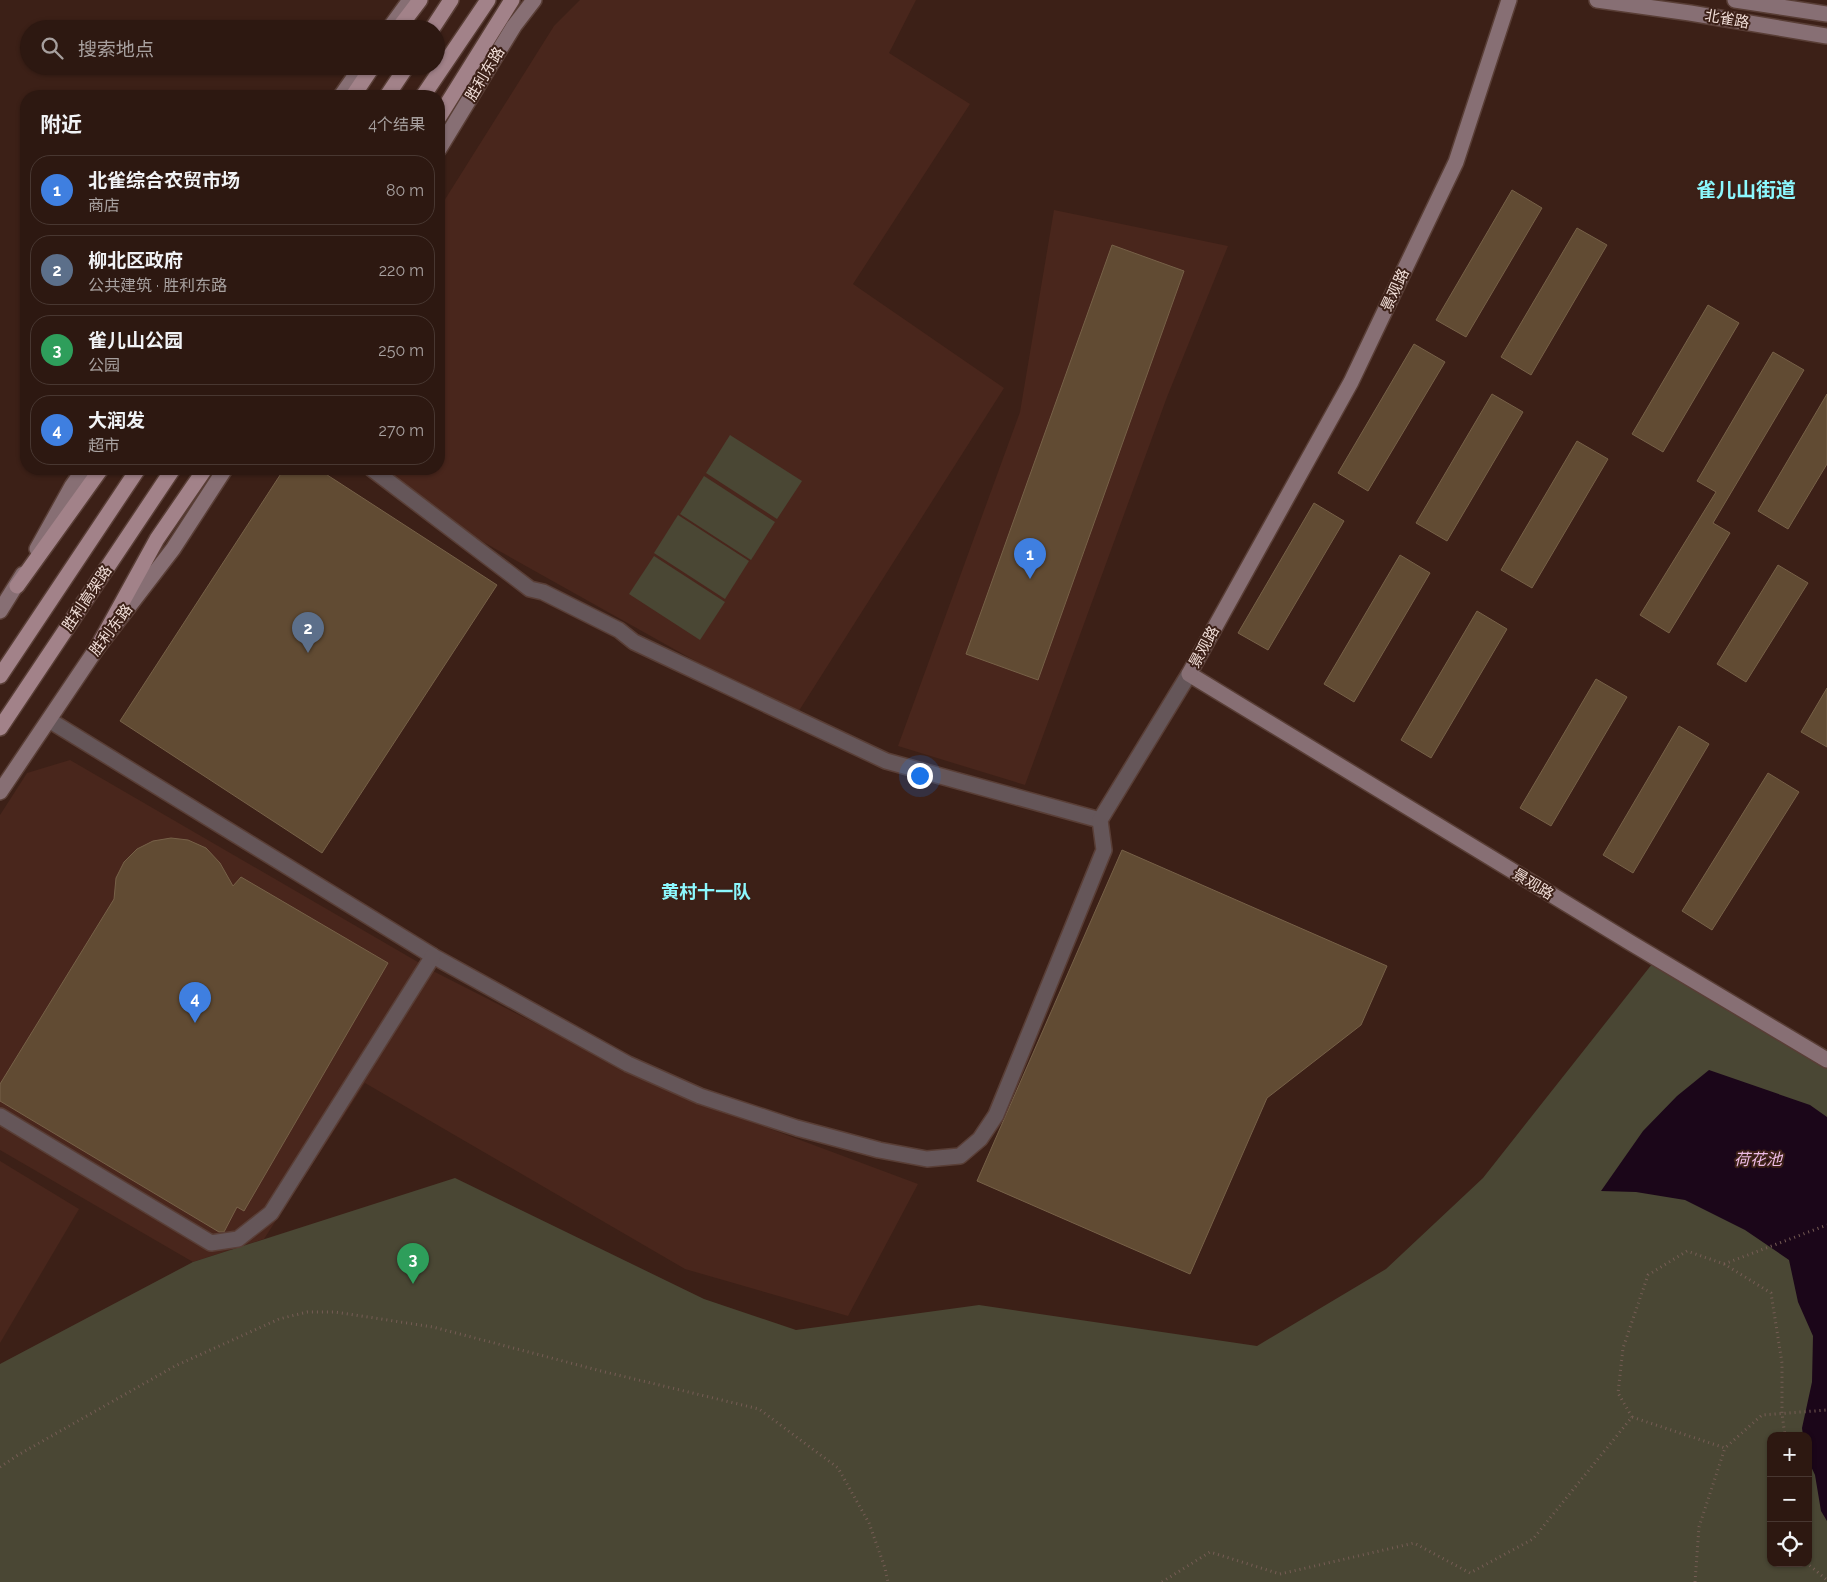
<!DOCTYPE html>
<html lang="zh">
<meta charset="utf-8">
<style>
body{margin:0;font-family:Raleway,"Noto Sans SC",sans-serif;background:#39251f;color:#f1f3f6}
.controls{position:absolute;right:15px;bottom:15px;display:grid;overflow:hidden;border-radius:10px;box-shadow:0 1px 4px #0004}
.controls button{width:45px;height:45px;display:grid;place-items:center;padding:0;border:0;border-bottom:1px solid #483731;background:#2d1811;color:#f1f3f6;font:25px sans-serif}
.you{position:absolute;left:919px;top:775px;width:18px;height:18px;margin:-12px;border:4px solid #fff;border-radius:50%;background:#1a73e8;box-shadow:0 0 0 8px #1a73e833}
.badge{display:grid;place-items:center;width:32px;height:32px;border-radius:50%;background:#1a73e8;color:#fff;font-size:16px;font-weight:700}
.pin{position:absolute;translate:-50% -41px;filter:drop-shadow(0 1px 2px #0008)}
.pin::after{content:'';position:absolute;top:26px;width:18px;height:15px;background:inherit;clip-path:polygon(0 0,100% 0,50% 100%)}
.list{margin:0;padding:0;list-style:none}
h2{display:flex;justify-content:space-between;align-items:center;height:65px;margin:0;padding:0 20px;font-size:21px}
h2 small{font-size:16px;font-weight:400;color:#a7a09f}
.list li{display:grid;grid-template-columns:32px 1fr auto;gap:15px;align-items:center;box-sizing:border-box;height:70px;margin:0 10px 10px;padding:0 10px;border:1px solid #483731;border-radius:20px}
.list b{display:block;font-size:19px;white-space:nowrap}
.list p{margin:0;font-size:16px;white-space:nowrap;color:#a7a09f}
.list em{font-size:16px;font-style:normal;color:#a7a09f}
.icon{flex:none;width:28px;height:28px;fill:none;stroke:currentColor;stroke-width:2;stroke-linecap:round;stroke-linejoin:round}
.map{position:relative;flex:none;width:1827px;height:1582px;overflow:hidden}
.search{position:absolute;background:#2d1811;box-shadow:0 1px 4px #0004;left:20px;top:20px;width:425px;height:55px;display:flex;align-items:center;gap:12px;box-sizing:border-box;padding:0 18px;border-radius:28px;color:#a7a09f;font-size:19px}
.panel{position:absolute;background:#2d1811;box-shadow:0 1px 4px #0004;left:20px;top:90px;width:425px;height:385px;border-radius:20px}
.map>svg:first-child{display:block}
.built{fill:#49261c}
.green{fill:#4a4734;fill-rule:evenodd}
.water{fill:#1b0619}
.building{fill:#614b33;stroke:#776148}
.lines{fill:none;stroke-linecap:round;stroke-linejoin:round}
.street-casing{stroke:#593e36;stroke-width:18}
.secondary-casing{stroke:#593e36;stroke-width:18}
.primary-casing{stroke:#593e36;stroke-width:18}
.path{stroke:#765d55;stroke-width:3;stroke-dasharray:1 4;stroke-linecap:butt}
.street{stroke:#655659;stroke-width:15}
.secondary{stroke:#876f74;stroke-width:15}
.primary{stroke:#a28289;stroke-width:15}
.labels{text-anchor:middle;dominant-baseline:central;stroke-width:4;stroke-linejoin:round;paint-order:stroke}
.street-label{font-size:15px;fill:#f0ddd7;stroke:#3c2017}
.water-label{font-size:16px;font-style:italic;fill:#edbbe5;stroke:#3c2017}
.quarter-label{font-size:18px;font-weight:bold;fill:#8cf8fe;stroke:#3c2017}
.district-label{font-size:20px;font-weight:bold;fill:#8cf8fe;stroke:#3c2017}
</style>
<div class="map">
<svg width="1827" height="1582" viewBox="0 0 1827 1582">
<rect width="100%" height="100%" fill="#3c2017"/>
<g class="built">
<path d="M580 0H916L889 53 970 104 853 284 1004 388 795 717 451 524 381 469H439V209L554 26Z"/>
<path d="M1054 210 1228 246 1167 397 1025 785 898 746 1020 412Z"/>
<path d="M70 760 435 972 666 1090 918 1184 848 1316 685 1269 365 1083 264 1239 193 1262 0 1150V815L27 773Z"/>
<path d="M0 1161 79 1209 0 1343Z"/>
</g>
<g class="green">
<path d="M730 435 802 481 777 519 706 473Z"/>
<path d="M704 476 775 522 751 560 680 514Z"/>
<path d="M678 515 749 561 725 599 654 553Z"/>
<path d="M654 556 725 602 700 640 629 594Z"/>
<path d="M1656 959 1827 1060V1582H0V1364L193 1262 455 1178 704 1299 796 1330 979 1305 1257 1346 1386 1269 1483 1178ZM1771 1436H1808V1563H1771Z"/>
</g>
<path class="water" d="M1709 1070 1810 1105 1827 1117V1521L1821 1511 1815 1475 1808 1460V1436H1803L1802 1428 1812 1382 1813 1336 1798 1302 1789 1260 1745 1230 1685 1200 1636 1192 1601 1191 1643 1131 1677 1096Z"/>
<g class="building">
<path d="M1512 190 1542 208 1466 337 1436 320Z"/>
<path d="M1577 228 1607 245 1531 375 1501 357Z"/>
<path d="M1112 245 1184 271 1038 680 966 654Z"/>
<path d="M1708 305 1739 323 1663 452 1632 434Z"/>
<path d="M1414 344 1445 362 1368 491 1338 473Z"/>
<path d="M1773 352 1804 370 1713 523 1730 533 1669 633 1640 615 1716 492 1697 481Z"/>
<path d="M1492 394 1523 412 1447 541 1416 523Z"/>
<path d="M1827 394V464L1788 529 1758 511Z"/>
<path d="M1577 441 1608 459 1532 588 1501 570Z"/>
<path d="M284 469H318L497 585 322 853 120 721Z"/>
<path d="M1314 503 1344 521 1268 650 1238 633Z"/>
<path d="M1400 555 1430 573 1354 702 1324 684Z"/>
<path d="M1778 565 1808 583 1746 682 1717 664Z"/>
<path d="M1477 611 1507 629 1431 758 1401 740Z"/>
<path d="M1596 679 1627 697 1551 826 1520 808Z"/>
<path d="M1827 688V747L1801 732Z"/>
<path d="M1679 726 1709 744 1633 873 1603 855Z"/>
<path d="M1768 773 1799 792 1712 930 1682 911Z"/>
<path d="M171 838 188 840 206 848 220 863 233 886 241 877 388 963 244 1211 237 1207 224 1232H219L0 1101V1084L114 899 116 878 124 862 137 849 153 841Z"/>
<path d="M1122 850 1387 966 1361 1025 1267 1098 1190 1274 977 1181Z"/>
</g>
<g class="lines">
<defs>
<g id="street">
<path d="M372 469 530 589 543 592 619 630 634 642 886 761 1100 820"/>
<path d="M49 720 433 956 628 1064 700 1096 797 1128 879 1150 927 1159 960 1156 980 1139 996 1115 1104 850 1100 820 1189 674"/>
<path d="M0 1116 211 1243 238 1239 271 1213 433 956"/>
</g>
<g id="secondary">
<path d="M1509 0 1456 162 1391 298 1351 382 1189 674 1631 943 1827 1060"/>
<path d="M1597 0 1690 13 1827 36"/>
<path d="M1735 0 1827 14"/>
<path d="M389 29 410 0"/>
<path d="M341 96 362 66"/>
<path d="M439 149 514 26 534 0"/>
<path d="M37 549 72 486 84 469"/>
<path d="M0 611 23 574"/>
<path d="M0 792 97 648 173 549 225 469"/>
</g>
<g id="primary">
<path d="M398 29 420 0"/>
<path d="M432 29 451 0"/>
<path d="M353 96 373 66"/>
<path d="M387 96 407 66"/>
<path d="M423 96 488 0"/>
<path d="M439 117 512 0"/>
<path d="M17 586 101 469"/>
<path d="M97 648 157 539 205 469"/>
<path d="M0 676 138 469"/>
<path d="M0 728 173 469"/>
</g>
</defs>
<use href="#street" class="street-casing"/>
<use href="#secondary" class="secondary-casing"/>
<use href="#primary" class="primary-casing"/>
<g class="path">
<path d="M1724 1264 1827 1225"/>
<path d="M1632 1417 1618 1393 1623 1348 1648 1275 1687 1251 1724 1264 1771 1293 1782 1363V1414L1785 1436"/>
<path d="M0 1467 18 1455 175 1366 279 1319 307 1312H335L433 1327 601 1371 759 1409 838 1468 869 1523 885 1568 888 1582"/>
<path d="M1808 1561 1809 1565 1827 1580"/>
<path d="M1162 1582 1210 1552 1280 1574 1414 1543 1470 1573 1533 1539 1632 1417 1725 1448 1762 1415 1827 1410"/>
<path d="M1695 1582 1699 1527 1725 1448"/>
</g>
<use href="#street" class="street"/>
<use href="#secondary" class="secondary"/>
<use href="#primary" class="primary"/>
</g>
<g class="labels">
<g class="street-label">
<text transform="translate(1727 19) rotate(10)">北雀路</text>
<text transform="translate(485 74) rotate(-59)">胜利东路</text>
<text transform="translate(1395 290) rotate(-65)">景观路</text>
<text transform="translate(87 598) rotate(-56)">胜利高架路</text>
<text transform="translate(111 630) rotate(-53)">胜利东路</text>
<text transform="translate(1204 647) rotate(-61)">景观路</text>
<text transform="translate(1533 884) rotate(31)">景观路</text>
</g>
<g class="water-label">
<text x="1758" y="1159">荷花池</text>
</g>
<g class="quarter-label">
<text x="706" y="891">黄村十一队</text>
</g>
<g class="district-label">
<text x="1746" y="190">雀儿山街道</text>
</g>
</g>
</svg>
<div class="controls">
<button>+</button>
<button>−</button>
<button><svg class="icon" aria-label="locate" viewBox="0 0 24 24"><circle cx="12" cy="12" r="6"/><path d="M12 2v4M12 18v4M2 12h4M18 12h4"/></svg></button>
</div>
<div class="you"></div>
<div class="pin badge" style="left:1030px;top:579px;background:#3f7fe0">1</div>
<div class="pin badge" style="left:308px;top:653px;background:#5c6f8a">2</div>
<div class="pin badge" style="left:413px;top:1284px;background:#2e9e5b">3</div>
<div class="pin badge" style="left:195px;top:1023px;background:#3f7fe0">4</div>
<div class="search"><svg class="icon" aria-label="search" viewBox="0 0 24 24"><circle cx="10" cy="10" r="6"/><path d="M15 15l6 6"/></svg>搜索地点</div>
<section class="panel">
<h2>附近<small>4个结果</small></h2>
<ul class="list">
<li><span class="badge" style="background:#3f7fe0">1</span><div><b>北雀综合农贸市场</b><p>商店</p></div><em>80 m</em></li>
<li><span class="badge" style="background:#5c6f8a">2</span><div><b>柳北区政府</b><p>公共建筑 · 胜利东路</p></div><em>220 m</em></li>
<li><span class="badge" style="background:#2e9e5b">3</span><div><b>雀儿山公园</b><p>公园</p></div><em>250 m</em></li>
<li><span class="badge" style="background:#3f7fe0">4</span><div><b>大润发</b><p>超市</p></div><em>270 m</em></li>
</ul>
</section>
</div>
